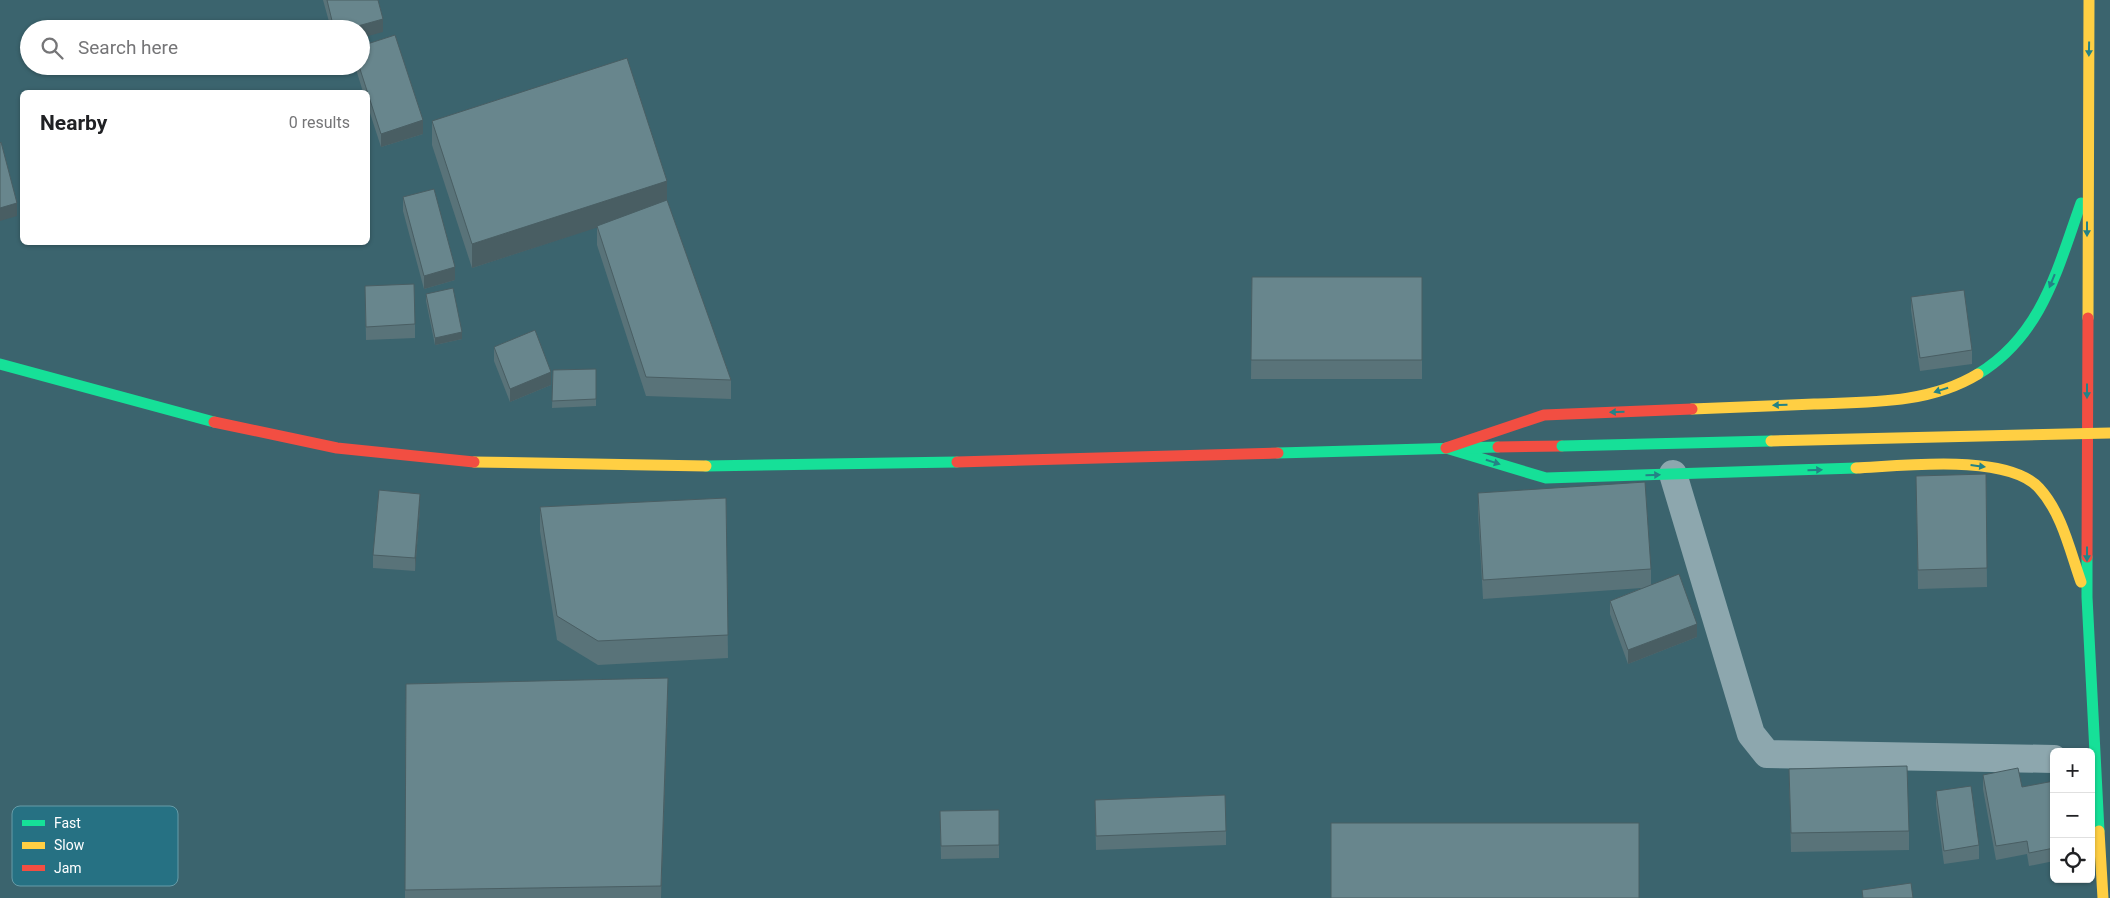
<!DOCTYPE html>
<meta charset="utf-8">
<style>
body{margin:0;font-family:Roboto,sans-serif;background:#f2f2f2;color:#202124}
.controls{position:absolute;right:15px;bottom:15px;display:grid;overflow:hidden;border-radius:8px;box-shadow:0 1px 4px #0004}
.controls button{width:45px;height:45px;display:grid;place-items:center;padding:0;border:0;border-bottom:1px solid #e0e0e0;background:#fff;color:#202124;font:25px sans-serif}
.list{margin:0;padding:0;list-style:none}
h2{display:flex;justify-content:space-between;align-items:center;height:65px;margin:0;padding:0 20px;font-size:21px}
h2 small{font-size:16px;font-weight:400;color:#757577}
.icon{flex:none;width:28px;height:28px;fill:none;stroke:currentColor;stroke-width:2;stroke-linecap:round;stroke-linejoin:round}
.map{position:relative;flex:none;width:2110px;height:898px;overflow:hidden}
.search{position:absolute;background:#fff;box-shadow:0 1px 4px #0004;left:20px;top:20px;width:350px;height:55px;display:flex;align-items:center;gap:12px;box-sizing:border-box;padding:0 18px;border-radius:28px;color:#757577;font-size:19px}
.panel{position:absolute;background:#fff;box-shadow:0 1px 4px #0004;left:20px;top:90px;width:350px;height:155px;border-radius:8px}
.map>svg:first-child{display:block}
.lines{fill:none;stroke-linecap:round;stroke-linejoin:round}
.street{stroke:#8da7ae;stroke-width:28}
.fast{stroke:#16e098;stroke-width:11}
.slow{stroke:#ffcf43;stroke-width:11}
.jam{stroke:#f24e42;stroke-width:11}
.fast-bridge{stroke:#16e098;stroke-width:11}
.slow-bridge{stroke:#ffcf43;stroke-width:11}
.wall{fill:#597379}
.shaded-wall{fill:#495e63}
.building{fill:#68868d;stroke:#495e63}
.oneway{fill:#248286}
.key{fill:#267183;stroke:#679ca8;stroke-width:1}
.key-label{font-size:14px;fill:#fff}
</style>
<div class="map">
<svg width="2110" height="898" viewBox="0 0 2110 898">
<rect width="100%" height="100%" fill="#3b646e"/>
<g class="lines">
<path class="street" d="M1673 474 1751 734 1767 754 2054 759"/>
<g class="fast">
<path d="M0 364 214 422"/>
<path d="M1978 374C2042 335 2057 270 2081 203"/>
<path d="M1446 448 1546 478 1856 468"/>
<path d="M1278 453 1498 447"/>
<path d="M706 466 957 462"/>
<path d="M2087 557V597L2099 831"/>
</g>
<g class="slow">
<path d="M2088 318 2089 0"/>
<path d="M1692 409C1732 407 1773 406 1814 404 1869 402 1929 404 1978 374"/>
<path d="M474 462 706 466"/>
<path d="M1856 468C1901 466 2007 453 2039 488 2062 513 2070 551 2081 582"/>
<path d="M2099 831 2103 898"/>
</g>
<g class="jam">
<path d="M214 422 337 448 474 462"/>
<path d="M1498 447 1562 446"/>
<path d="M1446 448 1544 415 1692 409"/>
<path d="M957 462 1278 453"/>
<path d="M2087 557 2088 318"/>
</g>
<path class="fast-bridge" d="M1562 446 1771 441"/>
<path class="slow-bridge" d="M1771 441 2110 433"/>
</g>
<g class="wall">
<path d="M323 0H378L383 32 361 29H331Z"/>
<path d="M355 66H361L423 134 381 147 368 107V92H363Z"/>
<path d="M432 121 667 201 731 380V399L646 396 597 245V227L472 268 432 145Z"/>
<path d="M403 197 455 280 424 289 403 211Z"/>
<path d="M1252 277H1422V379H1251Z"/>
<path d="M365 286 415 324V338L366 340Z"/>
<path d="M426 294 462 339 435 345 426 301Z"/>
<path d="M1911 297 1972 350V364L1920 371 1911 310Z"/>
<path d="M494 347 551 385 510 402 494 361Z"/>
<path d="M596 369V406L552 408 553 370Z"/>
<path d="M1986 474 1987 587 1918 589 1916 476Z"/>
<path d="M1478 493 1651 569V585L1697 637 1628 664 1610 614V601L1642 588 1483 599 1478 512Z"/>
<path d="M726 498 728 658 598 665 557 640 540 531V507Z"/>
<path d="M420 507 415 571 373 568V555Z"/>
<path d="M406 684 668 702 661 898H405Z"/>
<path d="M1789 769 1909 831V850L1791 852Z"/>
<path d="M1983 775 2022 787 2054 781V861L2029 866 2027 854 1996 860 1983 789Z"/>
<path d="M1936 791 1979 845V859L1944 864 1936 805Z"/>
<path d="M1095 800 1226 831V845L1096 850Z"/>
<path d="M999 810V858L941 859 940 811Z"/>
</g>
<g class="shaded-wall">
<path d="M383 19V32L361 38V29H347Z"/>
<path d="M423 120V134L381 147V134Z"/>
<path d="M667 181V205L472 268V244Z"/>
<path d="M17 203V216L0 221V208Z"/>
<path d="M455 267V280L424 289V276Z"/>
<path d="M462 332V339L435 345V338Z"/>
<path d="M551 372V385L510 402V389Z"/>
<path d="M420 494V507L415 571V558Z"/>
<path d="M1697 624V637L1628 664V650Z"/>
<path d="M668 678V702L661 898V886Z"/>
</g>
<g class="building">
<path d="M327 0H378L383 19 347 29H334Z"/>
<path d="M395 35 423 120 381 134 359 66H361V46Z"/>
<path d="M627 58 667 181 472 244 432 121Z"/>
<path d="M1 142 17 203 0 208V143Z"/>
<path d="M434 189 455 267 424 276 403 197Z"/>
<path d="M667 200 731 380 646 377 597 226Z"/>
<path d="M1252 277H1422V360H1251Z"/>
<path d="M414 284 415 324 366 327 365 286Z"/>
<path d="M453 288 462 332 435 338 426 294Z"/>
<path d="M1964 290 1972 350 1920 358 1911 297Z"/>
<path d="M535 330 551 372 510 389 494 347Z"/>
<path d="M596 369V399L552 401 553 370Z"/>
<path d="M1986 474 1987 568 1918 570 1916 476Z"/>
<path d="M1645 482 1651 569 1483 580 1478 493Z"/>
<path d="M379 490 420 494 415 558 373 555Z"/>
<path d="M726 498 728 635 598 641 557 616 540 507Z"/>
<path d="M1679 574 1697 624 1628 650 1610 601Z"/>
<path d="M668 678 661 886 405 890 406 684Z"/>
<path d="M1907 766 1909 831 1791 833 1789 769Z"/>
<path d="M2018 768 2022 787 2054 781V848L2029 853 2027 841 1996 846 1983 775Z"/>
<path d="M1971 786 1979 845 1944 851 1936 791Z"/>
<path d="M1225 795 1226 831 1096 836 1095 800Z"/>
<path d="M999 810V845L941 846 940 811Z"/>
<rect x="1331" y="823" width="308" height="75"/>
<path d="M1911 883 1913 898H1863L1862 890Z"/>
</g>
<defs><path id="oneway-solid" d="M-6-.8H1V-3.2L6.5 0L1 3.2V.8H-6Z" transform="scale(1.25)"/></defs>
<g class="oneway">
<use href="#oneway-solid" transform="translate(2089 49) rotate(91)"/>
<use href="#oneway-solid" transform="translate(2087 229) rotate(90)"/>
<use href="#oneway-solid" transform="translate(2052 281) rotate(112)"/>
<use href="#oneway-solid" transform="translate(1941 390) rotate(162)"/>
<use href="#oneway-solid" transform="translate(2087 391) rotate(90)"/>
<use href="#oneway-solid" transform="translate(1780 405) rotate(178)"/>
<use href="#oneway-solid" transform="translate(1617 412) rotate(178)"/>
<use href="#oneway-solid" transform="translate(1493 462) rotate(17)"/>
<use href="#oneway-solid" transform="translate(1978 466) rotate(7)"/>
<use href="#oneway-solid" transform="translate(1815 470) rotate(-2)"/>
<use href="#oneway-solid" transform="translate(1653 475) rotate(-2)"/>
<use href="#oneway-solid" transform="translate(2087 554) rotate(90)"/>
</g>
<rect x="12" y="806" width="166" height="80" rx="8" class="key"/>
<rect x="22" y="820" width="23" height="6" fill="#16e098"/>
<rect x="22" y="842" width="23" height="7" fill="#ffcf43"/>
<rect x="22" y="865" width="23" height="6" fill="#f24e42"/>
<g class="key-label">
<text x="54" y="828">Fast</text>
<text x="54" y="850">Slow</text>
<text x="54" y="873">Jam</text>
</g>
</svg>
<div class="controls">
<button>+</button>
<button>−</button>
<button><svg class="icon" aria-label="locate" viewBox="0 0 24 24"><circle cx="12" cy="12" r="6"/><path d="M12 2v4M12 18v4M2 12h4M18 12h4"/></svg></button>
</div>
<div class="search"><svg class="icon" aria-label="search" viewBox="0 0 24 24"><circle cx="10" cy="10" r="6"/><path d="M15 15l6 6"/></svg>Search here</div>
<section class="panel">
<h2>Nearby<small>0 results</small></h2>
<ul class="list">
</ul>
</section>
</div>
